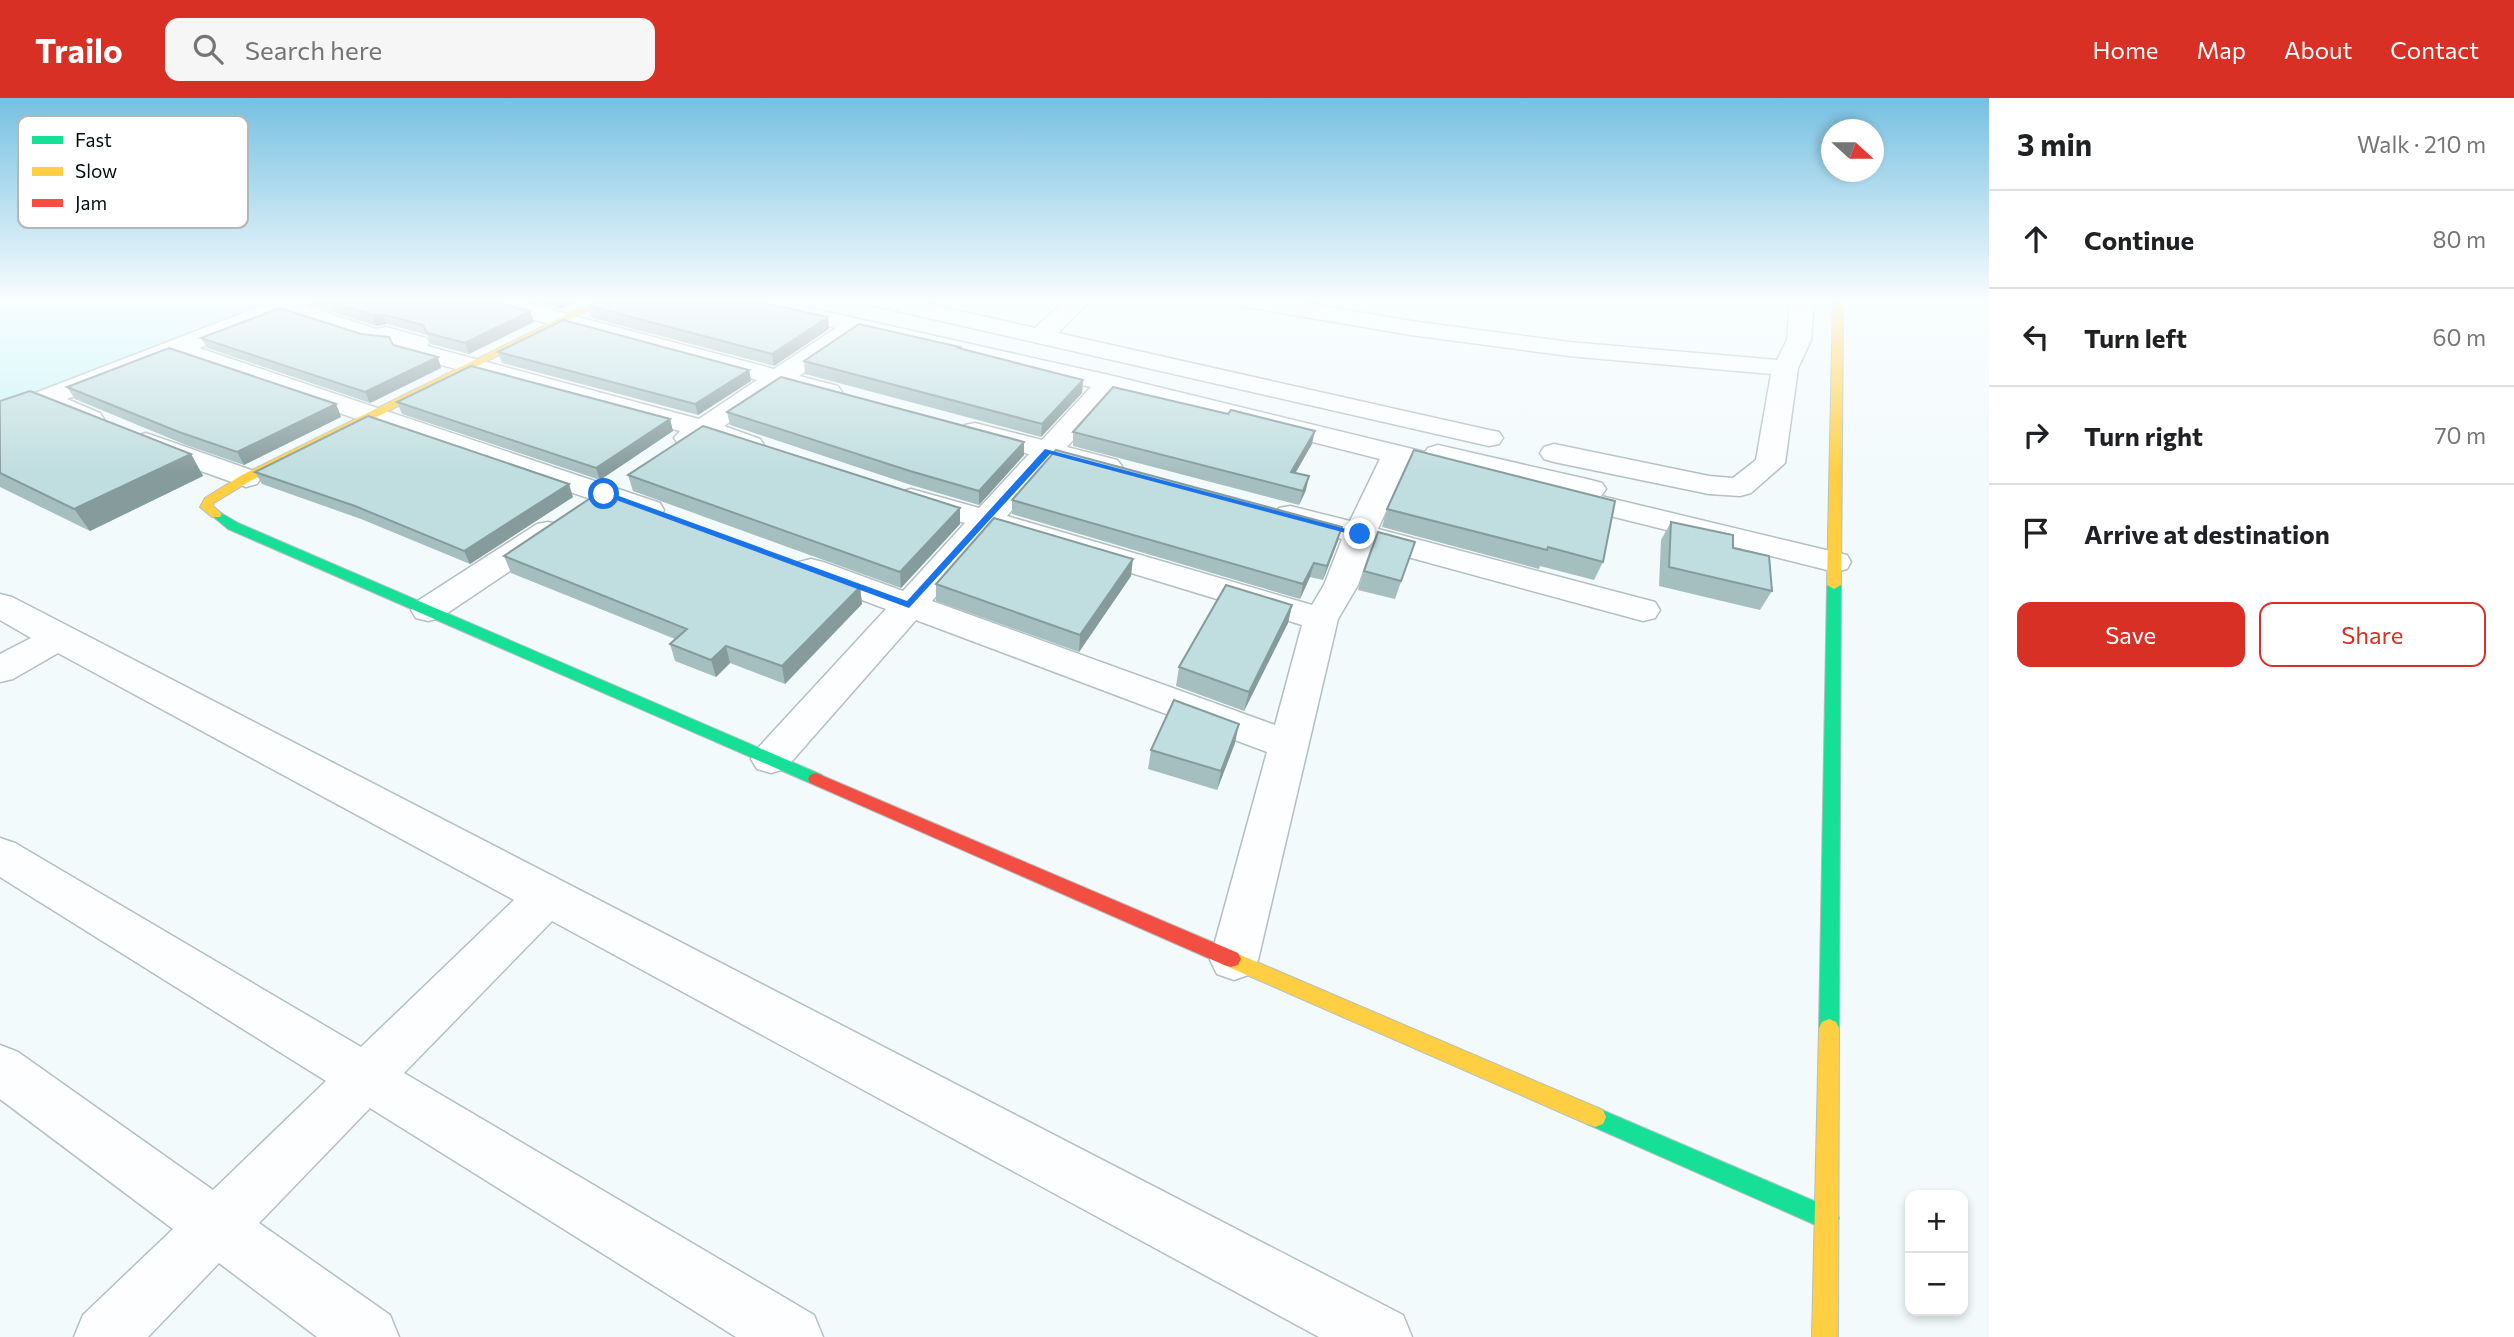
<!DOCTYPE html>
<meta charset="utf-8">
<style>
body{margin:0;font-family:Commissioner,sans-serif;background:#f6f6f6;color:#202124}
.controls{position:absolute;right:21px;bottom:21px;display:grid;overflow:hidden;border-radius:14px;box-shadow:0 4px 10px #0003}
.controls button{width:63px;height:63px;display:grid;place-items:center;padding:0;border:0;border-bottom:2px solid #e0e0e0;background:#fff;color:#202124;font:35px sans-serif}
.compass{position:absolute;left:1821px;top:21px;width:63px;height:63px;border-radius:50%;background:#fff;box-shadow:0 4px 10px #0003;rotate:111deg}
.stop{position:absolute;width:21px;height:21px;margin:-16px;border:5px solid #1a73e8;border-radius:50%;background:#fff}
.stop.end{background:#1a73e8;border-color:#fff;box-shadow:0 2px 7px #0008}
.list{margin:0;padding:0;list-style:none}
h2{display:flex;justify-content:space-between;align-items:center;height:91px;margin:0;padding:0 28px;font-size:30px}
h2 small{font-size:23px;font-weight:400;color:#757577}
.list li{display:grid;grid-template-columns:46px 1fr auto;gap:21px;align-items:center;box-sizing:border-box;height:98px;padding:0 28px;border-top:2px solid #e0e0e0}
.list b{display:block;font-size:26px;white-space:nowrap}
.list em{font-size:23px;font-style:normal;color:#757577}
.actions{display:flex;gap:14px;padding:21px 28px}
.actions a{flex:1;padding:16px 0;border:2px solid #d93025;border-radius:14px;text-align:center;font-size:24px;color:#d93025}
.actions .main{background:#d93025;color:#fff}
.icon{flex:none;width:38px;height:38px;fill:none;stroke:currentColor;stroke-width:2;stroke-linecap:round;stroke-linejoin:round}
.map{position:relative;flex:none;width:1989px;height:1239px;overflow:hidden}
header{display:flex;align-items:center;gap:42px;box-sizing:border-box;height:98px;padding:0 35px;background:#d93025;color:#fff}
header strong{font-size:33px}
nav{display:flex;gap:38px;margin-inline-start:auto;font-size:24px}
.search{width:490px;height:63px;background:#f6f6f6;display:flex;align-items:center;gap:18px;box-sizing:border-box;padding:0 24px;border-radius:14px;color:#757577;font-size:26px}
main{display:flex}
aside{flex:1;background:#fff}
.map>svg:first-child{display:block}
.green{fill:#c9f4f7}
.lines{fill:none;stroke-linecap:round;stroke-linejoin:round}
.street-casing{stroke:#b4bfc1;stroke-width:3}
.fast-casing{stroke:#b4bfc1;stroke-width:2}
.slow-casing{stroke:#b4bfc1;stroke-width:2}
.jam-casing{stroke:#b4bfc1;stroke-width:2}
.street{fill:#fdfeff;fill-rule:evenodd}
.fast{fill:#16e098;fill-rule:evenodd}
.slow{fill:#ffcf43;fill-rule:evenodd}
.jam{fill:#f24e42;fill-rule:evenodd}
.wall{fill:#a5bec0}
.shaded-wall{fill:#869b9c}
.building{fill:#c0dddf;stroke:#869b9c;stroke-width:2}
.route{fill:#1a73e8}
.key{fill:#fff;stroke:#b3b7b7;stroke-width:2}
.key-label{font-size:19px;fill:#030f0f}
</style>
<header>
<strong>Trailo</strong>
<div class="search"><svg class="icon" aria-label="search" viewBox="0 0 24 24"><circle cx="10" cy="10" r="6"/><path d="M15 15l6 6"/></svg>Search here</div>
<nav><a>Home</a><a>Map</a><a>About</a><a>Contact</a></nav>
</header>
<main>
<div class="map">
<svg width="1989" height="1239" viewBox="0 0 1989 1239">
<rect width="100%" height="100%" fill="#f2fafc"/>
<path class="green" d="M0 202H292L0 313Z"/>
<g class="lines">
<defs>
<g id="street">
<path d="M313 202 306 208 376 231 386 229 426 240 429 245 427 248 699 321 757 282 480 207 476 202H514L774 271 836 230 735 207 731 202H774L1109 277 1425 354 1428 350 1438 347 1591 382 1602 385 1606 391 1601 398 1847 457 1851 464 1847 471 1835 474 1550 403 1546 397 1550 391 1476 373 1472 378 1462 381 1407 367 1378 431 1655 504 1660 512 1655 520 1643 523 1371 449 1358 487 1338 521 1258 862 1251 876 1234 882 1217 876 1210 862 1267 654 916 522 785 671 771 675 757 671 751 661 757 651 886 511 799 478 794 471 799 464 811 461 823 464 903 493 965 425 900 406 896 400 900 394 911 391 979 410 1029 356 965 339 961 333 965 327 975 325 1042 342 1091 289 860 236 799 278 838 288 842 294 838 300 829 302 782 289 724 328 760 341 764 347 760 353 750 356 706 341 688 348 678 346 674 340 680 333 398 255 395 250 397 247C386 244 377 247 366 244L284 217 199 250 660 405 664 412 660 419 649 421 176 259 67 301 100 315 104 321 100 327C78 332 54 315 35 307L31 301 35 295 274 203ZM1115 294 1380 361 1350 423 1290 408 1279 410 1274 417 1279 424 1342 441 1324 487 1312 507 1007 418 1055 363 1107 377 1117 374 1122 368 1117 362 1067 349ZM993 433 1302 527 1275 627 932 503Z"/>
<path d="M868 202H911L1035 230 1065 202H1091L1058 235 1489 332 1499 334 1503 340 1499 346 1489 348 880 209 872 207Z"/>
<path d="M1235 202H1288L1411 223 1569 244 1777 262 1787 242 1790 202H1814L1811 242 1798 270 1785 365 1751 395 1740 398 1709 396 1554 364 1544 361 1540 355 1544 349 1554 346 1709 378 1733 380 1756 362 1771 276 1569 258 1411 237 1247 209 1239 207Z"/>
<path d="M146 335 257 374 261 380 257 386 246 389 136 350 132 344 136 338Z"/>
<path d="M548 424 559 426 564 433 559 440 440 520 428 523 416 520 411 512 416 504 537 426Z"/>
<path d="M0 496 12 499 1403 1217 1412 1239H1319L552 823 404 975 814 1217 823 1239H736L370 1010 259 1125 390 1217 399 1239H317L219 1165 148 1239H74L83 1217 173 1131 0 1001V947L18 954 213 1092 326 983 0 779V740L15 745 361 949 514 802 58 555 13 581 0 584V556L31 540 0 522Z"/>
</g>
<g id="fast">
<path d="M216 412 238 425 822 677 824 681 822 685H810L228 431 210 416Z"/>
<path d="M1834 483 1841 487 1839 930 1836 936 1829 939 1822 936 1819 930 1827 487Z"/>
<path d="M1595 1009 1835 1112 1839 1120 1835 1128 1827 1132 1587 1026 1584 1019 1587 1012Z"/>
</g>
<g id="slow">
<path d="M596 202H608L250 383 214 405 213 408 222 416 220 419H212L200 409 205 400 242 377Z"/>
<path d="M1833 202H1843L1841 487 1834 491 1827 487Z"/>
<path d="M1231 853 1603 1012 1606 1019 1603 1026 1595 1029 1587 1026 1224 867 1221 861 1224 855Z"/>
<path d="M1829 921 1836 924 1839 930 1838 1239H1812L1819 930 1822 924Z"/>
</g>
<path id="jam" d="M816 675 1238 855 1241 861 1238 867 1231 869 1224 867 810 685 808 681 810 677Z"/>
</defs>
<use href="#street" class="street-casing"/>
<use href="#fast" class="fast-casing"/>
<use href="#slow" class="slow-casing"/>
<use href="#jam" class="jam-casing"/>
<use href="#street" class="street"/>
<use href="#fast" class="fast"/>
<use href="#slow" class="slow"/>
<use href="#jam" class="jam"/>
</g>
<g class="wall">
<path d="M309 202H487L534 224 469 256 431 246 427 237 387 226 376 228 311 207Z"/>
<path d="M525 202H570L571 206 560 211Z"/>
<path d="M605 204 829 231 774 268 592 220 589 208Z"/>
<path d="M361 236 393 247 441 270 370 305 207 250 201 240Z"/>
<path d="M960 249V251L1083 282 1082 295 1041 339 805 276 804 263Z"/>
<path d="M498 254 749 272 751 283 698 317 502 265Z"/>
<path d="M67 289 336 306 341 319 244 367 186 347 75 301Z"/>
<path d="M0 303 191 356 203 378 90 433 0 389Z"/>
<path d="M397 304 670 321 673 333 600 382 402 316Z"/>
<path d="M727 314 1024 357 979 407 911 387 730 327Z"/>
<path d="M1073 334 1312 346 1295 375 1306 392 1299 407 1073 348Z"/>
<path d="M1414 352 1603 464 1594 482 1540 468 1539 471 1382 429 1387 411Z"/>
<path d="M255 374 573 399 470 466 361 421 262 386Z"/>
<path d="M628 377 960 426 901 490 633 393Z"/>
<path d="M1012 402 1338 443 1323 482 1310 479 1300 501 1012 416Z"/>
<path d="M1671 424 1733 450 1772 493 1760 512 1659 488 1661 442Z"/>
<path d="M1415 444 1395 501 1358 492 1364 473Z"/>
<path d="M504 458 860 489 862 506 785 586 730 565 716 579 675 563 670 546 675 541 511 475Z"/>
<path d="M1131 478 1079 554 936 503V486Z"/>
<path d="M1292 507 1288 525 1244 613 1176 588 1179 569Z"/>
<path d="M1235 645 1217 692 1148 671 1151 652Z"/>
</g>
<g class="shaded-wall">
<path d="M557 202H570L571 206 560 211Z"/>
<path d="M530 213 534 224 469 256 465 245Z"/>
<path d="M382 216 387 226 376 228 372 217Z"/>
<path d="M828 219 829 231 774 268 772 256Z"/>
<path d="M438 259 441 270 370 305 365 294Z"/>
<path d="M749 272 751 283 698 317 695 306Z"/>
<path d="M1083 282 1082 295 1041 339 1042 326Z"/>
<path d="M336 306 341 319 244 367 237 354Z"/>
<path d="M670 321 673 333 600 382 596 370Z"/>
<path d="M1315 333 1312 346 1288 388 1291 374Z"/>
<path d="M1024 344V357L979 407V393Z"/>
<path d="M191 356 203 378 90 433 74 411Z"/>
<path d="M1309 378 1306 392 1299 407 1303 393Z"/>
<path d="M569 386 573 399 470 466 464 453Z"/>
<path d="M960 410V426L901 490 900 474Z"/>
<path d="M1342 429 1338 443 1323 482 1327 468Z"/>
<path d="M1133 461 1131 478 1079 554 1080 537Z"/>
<path d="M1314 465 1310 479 1300 501 1303 486Z"/>
<path d="M860 489 862 506 785 586 782 568Z"/>
<path d="M1292 507 1288 525 1244 613 1249 594Z"/>
<path d="M726 548 730 565 716 579 711 562Z"/>
<path d="M1239 626 1235 645 1217 692 1221 673Z"/>
</g>
<g class="building">
<path d="M324 202H487L530 213 465 245 427 235 423 227 382 216 372 217Z"/>
<path d="M610 202H750L828 219 772 256 589 208 599 203 605 204Z"/>
<path d="M280 210 361 236 389 239 393 247 438 259 365 294 201 240Z"/>
<path d="M563 222 749 272 695 306 498 254Z"/>
<path d="M859 226 960 249 958 250 1083 282 1042 326 804 263Z"/>
<path d="M169 250 336 306 237 354 179 334 67 289Z"/>
<path d="M471 268 670 321 596 370 397 304Z"/>
<path d="M781 279 1024 344 979 393 910 373 727 314Z"/>
<path d="M1113 289 1228 316 1231 312 1315 333 1291 374 1309 378 1303 393 1073 334Z"/>
<path d="M30 293 191 356 74 411 0 375V303Z"/>
<path d="M368 318 569 386 464 453 355 408 255 374Z"/>
<path d="M703 328 960 410 900 474 628 377Z"/>
<path d="M1056 352 1342 429 1327 468 1314 465 1303 486 1012 402Z"/>
<path d="M1414 352 1615 403 1603 464 1548 449 1547 452 1387 411Z"/>
<path d="M601 393 860 489 782 568 726 548 711 562 670 546 687 531 504 458Z"/>
<path d="M994 420 1133 461 1080 537 936 486Z"/>
<path d="M1671 424 1733 437V450L1769 458 1772 493 1669 469Z"/>
<path d="M1378 434 1415 444 1401 483 1364 473Z"/>
<path d="M1226 487 1292 507 1249 594 1179 569Z"/>
<path d="M1174 602 1239 626 1221 673 1151 652Z"/>
</g>
<linearGradient id="sky" x2="0" y2="1"><stop stop-color="#76c0e1"/><stop offset="0.54" stop-color="#f9fdfe"/><stop offset="1" stop-color="#f9fdfe" stop-opacity="0"/></linearGradient>
<rect width="1989" height="375" fill="url(#sky)"/>
<path class="route" d="M1045 351 1365 436 1357 438 1050 356 909 510 600 396 608 394 907 503Z"/>
<rect x="18" y="18" width="230" height="112" rx="10" class="key"/>
<rect x="32" y="38" width="31" height="8" fill="#16e098"/>
<rect x="32" y="69" width="31" height="9" fill="#ffcf43"/>
<rect x="32" y="101" width="31" height="8" fill="#f24e42"/>
<g class="key-label">
<text x="75" y="49">Fast</text>
<text x="75" y="80">Slow</text>
<text x="75" y="112">Jam</text>
</g>
</svg>
<div class="controls">
<button>+</button>
<button>−</button>
</div>
<svg class="compass" viewBox="-18 -18 36 36"><path d="M0-13l5 13h-10z" fill="#e53935"/><path d="M0 13l5-13h-10z" fill="#757577"/></svg>
<div class="stop" style="left:604px;top:396px"></div>
<div class="stop end" style="left:1360px;top:436px"></div>
</div>
<aside>
<h2>3 min<small>Walk · 210 m</small></h2>
<ul class="list">
<li><svg class="icon" aria-label="ahead" viewBox="0 0 24 24"><path d="M12 20V5M6 11l6-6 6 6"/></svg><div><b>Continue</b></div><em>80 m</em></li>
<li><svg class="icon" aria-label="left" viewBox="0 0 24 24"><path d="M17 20v-9H6M10 6l-5 5 5 5"/></svg><div><b>Turn left</b></div><em>60 m</em></li>
<li><svg class="icon" aria-label="right" viewBox="0 0 24 24"><path d="M7 20v-9h11M14 6l5 5-5 5"/></svg><div><b>Turn right</b></div><em>70 m</em></li>
<li><svg class="icon" aria-label="arrive" viewBox="0 0 24 24"><path d="M6 21V4h12l-3 4 3 4H6"/></svg><div><b>Arrive at destination</b></div></li>
</ul>
<div class="actions"><a class="main">Save</a><a>Share</a></div>
</aside>
</main>
